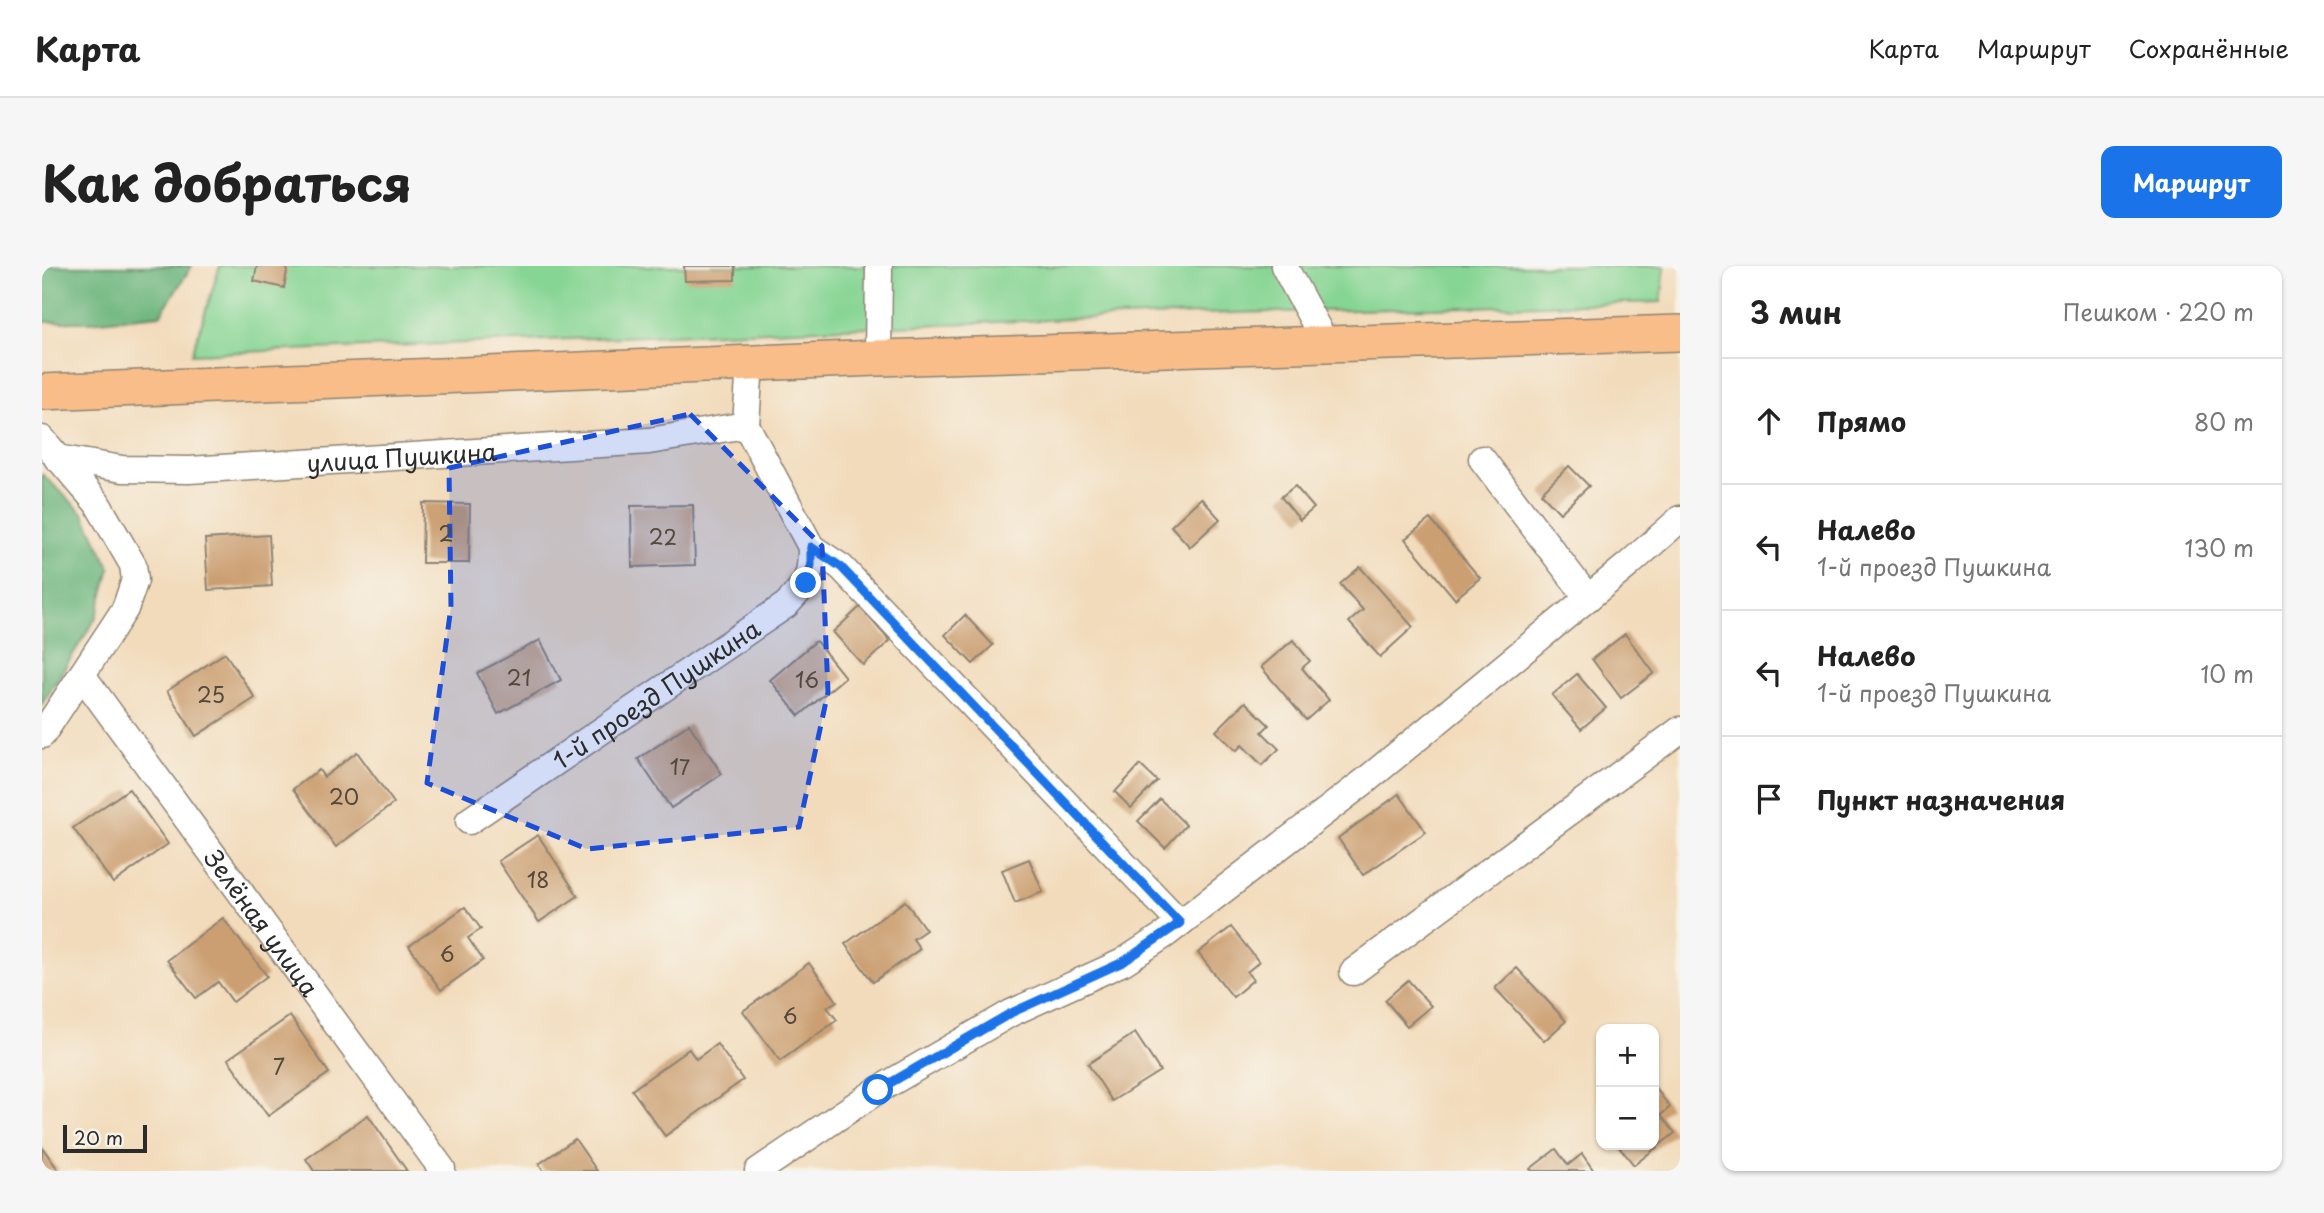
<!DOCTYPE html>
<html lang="ru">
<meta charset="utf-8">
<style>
body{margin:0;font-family:"Playpen Sans",sans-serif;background:#f6f6f6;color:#222}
.controls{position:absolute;right:21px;bottom:21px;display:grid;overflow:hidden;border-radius:14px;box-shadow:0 2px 5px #0004}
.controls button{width:63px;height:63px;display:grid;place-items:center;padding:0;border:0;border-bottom:2px solid #e0e0e0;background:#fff;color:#222;font:35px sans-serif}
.scale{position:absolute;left:21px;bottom:18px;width:84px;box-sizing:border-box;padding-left:7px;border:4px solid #2b2b2b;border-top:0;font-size:19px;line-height:24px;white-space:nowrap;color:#2b2b2b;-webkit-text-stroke:5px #f7f3e8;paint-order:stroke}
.stop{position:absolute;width:21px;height:21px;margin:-16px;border:5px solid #1a73e8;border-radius:50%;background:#fff}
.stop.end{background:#1a73e8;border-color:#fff;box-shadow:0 2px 7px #0008}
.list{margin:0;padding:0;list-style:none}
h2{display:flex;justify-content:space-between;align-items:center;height:91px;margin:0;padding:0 28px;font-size:30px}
h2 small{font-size:23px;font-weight:400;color:#767676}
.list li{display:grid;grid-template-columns:46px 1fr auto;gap:21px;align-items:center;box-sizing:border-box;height:126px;padding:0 28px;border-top:2px solid #e0e0e0}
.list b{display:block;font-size:26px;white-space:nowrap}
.list p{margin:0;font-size:23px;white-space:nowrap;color:#767676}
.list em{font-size:23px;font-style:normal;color:#767676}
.icon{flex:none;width:38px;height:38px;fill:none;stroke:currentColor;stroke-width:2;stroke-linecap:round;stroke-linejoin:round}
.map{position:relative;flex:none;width:1638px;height:905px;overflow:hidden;border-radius:14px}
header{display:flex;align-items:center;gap:42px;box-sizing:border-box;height:98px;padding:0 35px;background:#fff;border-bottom:2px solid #e0e0e0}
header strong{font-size:33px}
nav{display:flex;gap:38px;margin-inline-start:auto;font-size:24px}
.intro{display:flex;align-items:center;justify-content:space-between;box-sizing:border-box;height:168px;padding:0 42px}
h1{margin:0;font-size:49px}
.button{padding:18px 32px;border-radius:14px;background:#1a73e8;color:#fff;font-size:24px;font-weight:700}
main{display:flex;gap:42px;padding:0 42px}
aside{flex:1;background:#fff;border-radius:14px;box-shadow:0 2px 5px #0004}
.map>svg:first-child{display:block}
.green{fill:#87d594;stroke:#598060;stroke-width:2}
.forest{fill:#6db67e;stroke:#4c7054;stroke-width:2}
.building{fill:#cb9f71}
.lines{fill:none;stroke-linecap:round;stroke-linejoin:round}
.minor-casing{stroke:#8e8373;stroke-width:29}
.major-casing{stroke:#8e8373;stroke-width:38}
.minor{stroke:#fff;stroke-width:26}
.major{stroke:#f8bd88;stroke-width:35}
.route{stroke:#1a73e8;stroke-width:9}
.marked{fill:#1d4ed8;fill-opacity:0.2;stroke:#1d4ed8;stroke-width:5;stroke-dasharray:14 9;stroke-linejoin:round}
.labels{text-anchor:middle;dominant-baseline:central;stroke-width:7;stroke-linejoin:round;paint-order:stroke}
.number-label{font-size:21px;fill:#53483c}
.street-label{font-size:24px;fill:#2b2b2b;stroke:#f7f3e8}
</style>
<header>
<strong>Карта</strong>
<nav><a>Карта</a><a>Маршрут</a><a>Сохранённые</a></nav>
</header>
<div class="intro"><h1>Как добраться</h1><a class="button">Маршрут</a></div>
<main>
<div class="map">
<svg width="1638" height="905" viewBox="0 0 1638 905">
<rect width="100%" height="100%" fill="#f7f3e8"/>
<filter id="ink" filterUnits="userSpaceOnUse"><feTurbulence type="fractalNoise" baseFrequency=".0143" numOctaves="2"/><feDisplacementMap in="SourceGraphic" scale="14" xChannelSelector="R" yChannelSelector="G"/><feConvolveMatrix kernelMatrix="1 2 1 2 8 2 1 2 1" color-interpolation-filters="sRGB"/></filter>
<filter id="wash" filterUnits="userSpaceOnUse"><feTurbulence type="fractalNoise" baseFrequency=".00686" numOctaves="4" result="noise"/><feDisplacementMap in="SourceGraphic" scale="28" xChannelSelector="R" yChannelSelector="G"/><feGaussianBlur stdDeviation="1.57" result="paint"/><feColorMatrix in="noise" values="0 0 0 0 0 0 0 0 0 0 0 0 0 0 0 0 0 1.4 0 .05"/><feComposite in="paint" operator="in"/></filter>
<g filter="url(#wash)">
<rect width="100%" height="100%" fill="#f2dbbb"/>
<path class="green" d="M178 0H1623L1619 36 1157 48 150 88Z"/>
<g class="forest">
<path d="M0 0H150L118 49 47 56H0Z"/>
<path d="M0 208 41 247 68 302 55 350 0 438Z"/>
</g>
<g id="blocks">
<g class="building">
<path d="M215 0H246L242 22 212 15Z"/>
<path d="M642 0H693V14L643 15Z"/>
<path d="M1527 200 1547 220 1518 247 1499 227Z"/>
<path d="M1253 220 1272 242 1258 254 1239 231Z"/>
<path d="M1159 232 1178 253 1148 281 1129 260Z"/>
<path d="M381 237 428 238 427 297H380Z"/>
<path d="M651 239 653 299 590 301 589 240Z"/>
<path d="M1388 253 1438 312 1413 333 1363 273Z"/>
<path d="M227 269 230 320 166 324 163 273Z"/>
<path d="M1318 301 1371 361 1338 391 1307 356 1321 344 1298 318Z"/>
<path d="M818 341 848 375 821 399 791 366Z"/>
<path d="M923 349 951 379 931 398 903 369Z"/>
<path d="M1583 368 1612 407 1579 432 1550 393Z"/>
<path d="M498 374 519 414 456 448 435 407Z"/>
<path d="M1251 374 1268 395 1260 402 1287 434 1264 454 1219 401Z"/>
<path d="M774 375 803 411 757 450 728 414Z"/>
<path d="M183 387 213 432 154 470 125 425Z"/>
<path d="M1535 408 1564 442 1539 463 1510 429Z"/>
<path d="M1203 436 1227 459 1220 466 1237 483 1220 499 1200 479 1194 485 1174 465Z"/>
<path d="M647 458 680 508 629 542 596 493Z"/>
<path d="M315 486 352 537 294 581 251 523 277 504 282 511Z"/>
<path d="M1098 499 1115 515 1089 542 1073 526Z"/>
<path d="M87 523 126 578 71 617 31 562Z"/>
<path d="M1357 528 1384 566 1321 609 1296 572Z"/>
<path d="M1118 533 1144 559 1123 582 1096 555Z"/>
<path d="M496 569 536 630 497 656 456 595Z"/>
<path d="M987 593 1001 626 973 637 960 604Z"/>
<path d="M863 635 884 664 871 673 878 683 831 716 803 678Z"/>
<path d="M423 641 439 663 426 672 441 694 399 724 367 680Z"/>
<path d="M181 652 225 710 191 736 176 716 154 732 125 694Z"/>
<path d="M1189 661 1217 696 1205 706 1211 714 1191 731 1156 687Z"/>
<path d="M767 697 795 735 785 741 795 754 738 795 701 745Z"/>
<path d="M1475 702 1524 755 1502 775 1453 722Z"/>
<path d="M1366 714 1389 740 1365 760 1343 734Z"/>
<path d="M248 750 287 807 226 850 186 793Z"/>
<path d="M1093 767 1118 805 1070 835 1046 798Z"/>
<path d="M675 778 701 814 623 870 590 824 647 783 654 793Z"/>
<path d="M1612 820 1628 841 1619 849 1633 867 1592 899 1576 879H1612Z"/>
<path d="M326 849 365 905H272L264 893Z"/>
<path d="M533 873 555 905H502L497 898Z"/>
<path d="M0 881 17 905H0Z"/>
<path d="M1514 883 1526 899 1540 888 1552 905H1490L1488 903Z"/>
</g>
</g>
</g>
<g filter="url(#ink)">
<use href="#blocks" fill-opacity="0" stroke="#8e8373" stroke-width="2"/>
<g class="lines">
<defs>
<g id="minor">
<path d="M1242 0 1284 78"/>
<path d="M836 92 837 0"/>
<path d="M0 173 55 237 91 299 93 314 83 343 0 469"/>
<path id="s1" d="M15 192 80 203 147 204 607 175 704 159"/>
<path d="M1440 193 1546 332"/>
<path d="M769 281 799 301 1138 657"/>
<path id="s2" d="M40 409 400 903"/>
<path id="s3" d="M427 555 744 339C766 316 769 312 769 281L704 159 708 97"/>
<path d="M1311 706 1638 464"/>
<path d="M716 905 836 824 969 747 1081 696 1124 668 1323 515 1586 299 1638 253"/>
</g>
<path id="major" d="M0 126 836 92 1638 67"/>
</defs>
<use href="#minor" class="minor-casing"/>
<use href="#major" class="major-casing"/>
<use href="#minor" class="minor"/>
<use href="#major" class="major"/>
</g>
</g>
<g class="lines" filter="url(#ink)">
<path class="route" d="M764 317 769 299V281L799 301 1138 657 1081 696 969 747 836 824"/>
</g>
<path class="marked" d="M648 148 780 280 786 426 757 561 545 583 385 517 409 341 407 202Z"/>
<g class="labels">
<g class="number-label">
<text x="404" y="267">2</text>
<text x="621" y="270">22</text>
<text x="477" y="411">21</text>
<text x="765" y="413">16</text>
<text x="169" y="428">25</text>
<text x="638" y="500">17</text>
<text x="302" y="530">20</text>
<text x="496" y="613">18</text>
<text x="405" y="687">6</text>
<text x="748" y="749">6</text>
<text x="237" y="800">7</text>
</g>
<g class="street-label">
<text stroke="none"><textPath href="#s1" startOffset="346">улица Пушкина</textPath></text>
<text stroke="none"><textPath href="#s3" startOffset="226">1-й проезд Пушкина</textPath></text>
<text stroke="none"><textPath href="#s2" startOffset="306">Зелёная улица</textPath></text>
</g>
</g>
</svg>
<div class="controls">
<button>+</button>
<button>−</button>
</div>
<div class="scale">20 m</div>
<div class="stop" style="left:836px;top:824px"></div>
<div class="stop end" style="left:764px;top:317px"></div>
</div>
<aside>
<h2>3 мин<small>Пешком · 220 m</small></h2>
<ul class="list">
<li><svg class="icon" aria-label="ahead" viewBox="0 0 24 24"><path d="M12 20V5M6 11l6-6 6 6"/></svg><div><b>Прямо</b></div><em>80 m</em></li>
<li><svg class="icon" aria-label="left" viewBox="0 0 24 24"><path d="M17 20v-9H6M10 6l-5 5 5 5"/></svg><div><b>Налево</b><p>1-й проезд Пушкина</p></div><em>130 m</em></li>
<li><svg class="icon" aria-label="left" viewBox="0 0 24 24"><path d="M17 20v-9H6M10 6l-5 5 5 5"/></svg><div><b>Налево</b><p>1-й проезд Пушкина</p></div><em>10 m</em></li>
<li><svg class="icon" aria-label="arrive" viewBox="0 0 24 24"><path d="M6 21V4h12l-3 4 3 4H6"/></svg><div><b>Пункт назначения</b></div></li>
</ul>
</aside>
</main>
